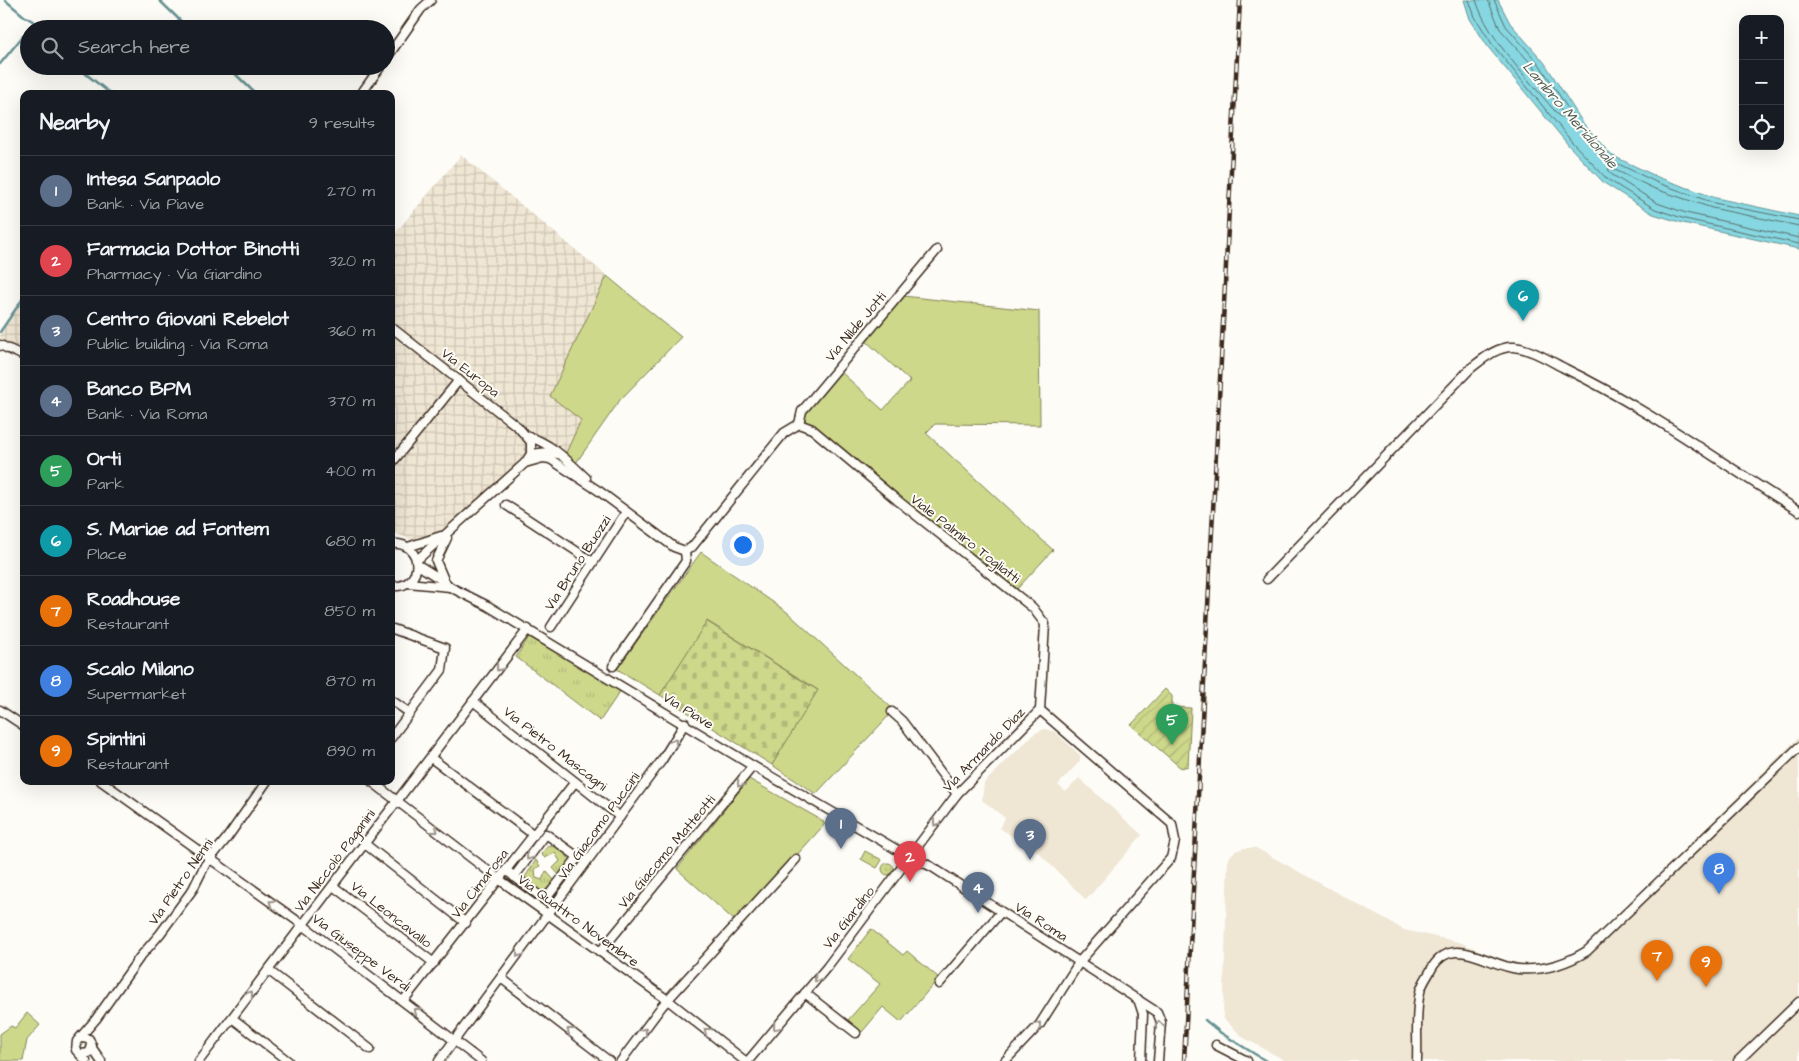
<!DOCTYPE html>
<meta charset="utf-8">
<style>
body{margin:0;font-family:"Architects Daughter",sans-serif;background:#20242c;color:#f1f3f6}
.controls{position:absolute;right:15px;top:15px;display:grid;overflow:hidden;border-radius:10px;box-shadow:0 5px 20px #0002}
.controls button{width:45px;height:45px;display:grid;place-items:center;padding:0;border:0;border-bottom:1px solid #363941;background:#171b24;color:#f1f3f6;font:25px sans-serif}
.you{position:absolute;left:742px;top:544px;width:18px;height:18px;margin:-12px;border:4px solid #fff;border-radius:50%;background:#1a73e8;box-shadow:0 0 0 8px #1a73e833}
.badge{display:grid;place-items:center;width:32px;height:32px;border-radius:50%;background:#1f6fb2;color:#fff;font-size:16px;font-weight:700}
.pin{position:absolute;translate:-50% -41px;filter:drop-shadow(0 1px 2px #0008)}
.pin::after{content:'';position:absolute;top:26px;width:18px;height:15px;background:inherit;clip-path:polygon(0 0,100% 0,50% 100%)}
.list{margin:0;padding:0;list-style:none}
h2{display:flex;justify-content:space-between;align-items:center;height:65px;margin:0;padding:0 20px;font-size:21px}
h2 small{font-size:16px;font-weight:400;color:#9ea1a6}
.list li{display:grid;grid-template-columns:32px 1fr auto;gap:15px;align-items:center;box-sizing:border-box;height:70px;padding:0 20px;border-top:1px solid #363941}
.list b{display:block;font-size:19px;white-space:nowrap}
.list p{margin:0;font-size:16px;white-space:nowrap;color:#9ea1a6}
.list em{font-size:16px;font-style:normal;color:#9ea1a6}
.icon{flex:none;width:28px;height:28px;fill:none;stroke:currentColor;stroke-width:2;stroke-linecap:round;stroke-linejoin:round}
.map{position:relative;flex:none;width:1799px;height:1061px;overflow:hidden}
.search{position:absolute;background:#171b24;box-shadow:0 5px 20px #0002;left:20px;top:20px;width:375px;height:55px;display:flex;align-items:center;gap:12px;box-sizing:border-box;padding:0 18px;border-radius:28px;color:#9ea1a6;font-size:19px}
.panel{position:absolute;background:#171b24;box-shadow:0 5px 20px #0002;left:20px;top:90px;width:375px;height:695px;border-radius:10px}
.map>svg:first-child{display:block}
.built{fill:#efe6d4}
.industrial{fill:url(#industrial-grid)}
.grass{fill:url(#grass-tufts);stroke:#848154}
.cemetery{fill:url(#cemetery-stones);stroke:#848154}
.park{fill:#cdd88b;stroke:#848154}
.garden{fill:url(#garden-furrows);stroke:#848154}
.water{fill:#86d7e1;stroke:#689293}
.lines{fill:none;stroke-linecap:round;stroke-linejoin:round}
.shore{stroke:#596f6c;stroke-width:1}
.stream{stroke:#689293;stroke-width:2.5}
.street-casing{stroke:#3b2a1e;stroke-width:11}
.street{stroke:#fdfcf7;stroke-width:8}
.rail-casing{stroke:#3b2a1e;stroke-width:4.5}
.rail{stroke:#fdfcf7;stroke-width:2.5;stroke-dasharray:8;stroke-linecap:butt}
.oneway{stroke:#9c938a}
.labels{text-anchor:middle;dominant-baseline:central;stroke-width:4;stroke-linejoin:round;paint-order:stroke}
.street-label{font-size:14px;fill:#3b2a1e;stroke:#fdfcf7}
.water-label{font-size:15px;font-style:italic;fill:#525e58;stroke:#fdfcf7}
</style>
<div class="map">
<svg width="1799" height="1061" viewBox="0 0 1799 1061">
<defs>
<pattern id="industrial-grid" width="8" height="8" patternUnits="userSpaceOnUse" patternTransform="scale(1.25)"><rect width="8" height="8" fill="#efe6d4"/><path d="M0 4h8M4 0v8" fill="none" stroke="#cec5b6"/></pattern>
<pattern id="grass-tufts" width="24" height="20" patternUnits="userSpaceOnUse" patternTransform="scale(1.25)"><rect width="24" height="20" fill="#cdd88b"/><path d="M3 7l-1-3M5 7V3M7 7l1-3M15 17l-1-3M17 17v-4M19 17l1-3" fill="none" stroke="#b1ba78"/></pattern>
<pattern id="cemetery-stones" width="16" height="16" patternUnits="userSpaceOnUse" patternTransform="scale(1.25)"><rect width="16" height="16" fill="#cdd88b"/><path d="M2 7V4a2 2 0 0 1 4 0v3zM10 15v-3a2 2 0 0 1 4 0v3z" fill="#b1ba78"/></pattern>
<pattern id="garden-furrows" width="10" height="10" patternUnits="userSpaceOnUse" patternTransform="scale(1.25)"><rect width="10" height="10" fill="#cdd88b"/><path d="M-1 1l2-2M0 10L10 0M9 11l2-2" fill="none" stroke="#b1ba78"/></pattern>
</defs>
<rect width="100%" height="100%" fill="#fdfcf7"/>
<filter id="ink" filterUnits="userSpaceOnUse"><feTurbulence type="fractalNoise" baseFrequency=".02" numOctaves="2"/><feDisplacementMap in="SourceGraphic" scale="10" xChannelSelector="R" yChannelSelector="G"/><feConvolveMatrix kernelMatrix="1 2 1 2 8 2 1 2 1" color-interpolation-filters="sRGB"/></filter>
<g filter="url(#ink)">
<g class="built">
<path d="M1045 729 1055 732 1080 755V761L1058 785 1066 792 1079 778 1142 835 1086 900 1021 835 1016 839 1000 828 1005 818 982 800 984 783 1035 733Z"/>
<path d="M1799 737V1061H1286L1244 1038 1223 1018 1228 858 1235 851 1245 848H1256L1404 930 1459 942 1502 960 1523 964H1541L1559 959 1579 950 1594 938Z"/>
</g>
<g class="industrial">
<path d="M461 155 681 337 620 400 573 466 540 441 450 531 434 555 408 538 391 532V238Z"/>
<path d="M24 299V352L0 342V334Z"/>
</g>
<g class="grass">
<path d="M529 637 621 690 600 721 516 657Z"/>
<path d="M548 846 559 847 570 860 569 867 559 875 553 868 560 861 555 853 545 858 541 854Z"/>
<path d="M865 851 882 860 877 868 861 859Z"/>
<path d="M536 860 540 866 535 869 536 878 542 880 546 871 555 881 544 891 535 889 525 877Z"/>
<circle cx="888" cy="869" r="6"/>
</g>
<path class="cemetery" d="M706 621 819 691 772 765 660 695Z"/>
<g class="park">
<path d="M607 276 681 337 620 400 576 463 565 455 581 420 550 396Z"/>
<path d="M903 296 1039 311 1040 425 935 424 926 433 1053 550 1017 589 804 422 805 413 840 371 883 410 910 381 866 341Z"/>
<path d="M701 552 787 612 894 710 816 794 772 765 818 690 707 621 660 695 617 669Z"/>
<path d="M749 779 823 821 825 824 736 922 677 869Z"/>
<path d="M871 929 903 955 907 951 939 978 901 1022 883 1007 862 1032 848 1020 880 984 848 959Z"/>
<path d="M27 1013 40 1025 27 1040 23 1061H0V1034L11 1026 15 1028Z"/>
</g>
<path class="garden" d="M1165 689 1172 696V707L1191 708 1188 766 1181 768 1131 725Z"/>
<path class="water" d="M1464 0H1498L1510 23 1544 62 1583 123 1611 155 1660 178 1716 198 1799 216V249L1683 223 1653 214 1604 183 1569 146 1488 47 1470 19Z"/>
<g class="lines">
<g class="shore">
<path d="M1469 0 1475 17 1492 44 1572 142 1607 179 1655 209 1685 219 1799 244"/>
<path d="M1476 0C1488 40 1533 84 1559 116L1563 117V114L1535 68 1500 29 1488 0"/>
<path d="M1494 0 1506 26 1540 65 1579 126 1608 159 1658 183 1714 203 1799 220"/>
<path d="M1799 226 1712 208 1655 189 1611 168 1608 169 1611 174 1657 203 1686 213 1799 238"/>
</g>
<g class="stream">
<path d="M5 0 24 16 41 26"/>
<path d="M159 0 189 29"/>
<path d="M0 64 23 36"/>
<path d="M76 66 111 94"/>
<path d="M227 66 256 94"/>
<path d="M0 332 24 297"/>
<path d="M1205 1020 1221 1033 1266 1061"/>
</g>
<defs>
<g id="street">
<path d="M386 59 421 9 431 0"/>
<path d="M361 94 381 66"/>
<path d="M391 327 518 427 531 442V454L525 463 417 560"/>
<path d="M0 345 24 356"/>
<path d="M799 424 812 429 897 500 1033 608 1045 624 1040 710"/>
<path d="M799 424 802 411 937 250"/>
<path d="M527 436C551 443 568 461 586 478"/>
<path d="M531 454 548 452 558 454"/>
<path d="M525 463 543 458 550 459 599 491 674 547 685 551"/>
<path d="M391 464 459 380"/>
<path d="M506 505 593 562"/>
<path d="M447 538 436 561 445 582 450 587"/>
<path d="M391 544C425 540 425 590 391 586"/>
<path d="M408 547 441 536"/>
<path d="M685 551 692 547 784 433 799 424"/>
<path d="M418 565 445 582"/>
<path d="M1267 579 1471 368C1483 359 1497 346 1514 347 1532 349 1550 361 1566 369 1648 409 1721 463 1799 511"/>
<path d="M408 583 450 587 488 606 753 766 894 848 932 867 1157 1012 1161 1022 1158 1061"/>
<path d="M551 627 626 512"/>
<path d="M613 666 686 561 685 551"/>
<path d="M391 700 410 713"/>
<path d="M473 701 620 817"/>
<path d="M0 710 24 726"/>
<path d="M892 712 902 721 957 794"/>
<path d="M391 738 442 670 445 648 393 629"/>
<path d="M431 758 534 835"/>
<path d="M101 781 303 925 481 1061"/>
<path d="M371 781 500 880 669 1001 745 1061"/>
<path d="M365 844 466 923"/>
<path d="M507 871 545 900 578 857 546 834 514 877"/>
<path d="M333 886 434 963"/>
<path d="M600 952 753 766"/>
<path d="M268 970 370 1049"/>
<path d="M501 978 609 1061"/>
<path d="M939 984 1001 912"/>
<path d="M805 993 856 1033"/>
<path d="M1138 999 1143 1014 1141 1061"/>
<path d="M404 1000 575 782"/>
<path d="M232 1018 288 1061"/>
<path d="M1216 1045 1247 1061"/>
<path d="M92 1048 101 1061"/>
<path d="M81 1054 89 1053 92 1046 89 1039 81 1038"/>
<path d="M86 1061 76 1050 77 1041 96 1019 140 957 160 934 193 889 205 865 227 838 267 781"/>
<path d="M199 1061 528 629"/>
<path d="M439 1061 662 760 685 723"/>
<path d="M621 1061 662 1006 796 859"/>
<path d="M748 1061 827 967 957 794 1040 710"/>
<path d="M1005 1061 1040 1024 1080 961 1171 858 1175 841 1172 824 1040 710"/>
<path d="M1417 1061C1418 1039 1415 1013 1420 992 1422 983 1428 976 1432 968 1453 933 1488 966 1518 969 1543 971 1566 964 1587 951L1799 747"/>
<path d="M1738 1061 1799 1002"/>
</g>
</defs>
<use href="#street" class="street-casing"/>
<use href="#street" class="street"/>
<defs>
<path id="rail" d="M1184 1061 1240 0"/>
</defs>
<use href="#rail" class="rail-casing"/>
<use href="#rail" class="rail"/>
</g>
<defs><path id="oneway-chevron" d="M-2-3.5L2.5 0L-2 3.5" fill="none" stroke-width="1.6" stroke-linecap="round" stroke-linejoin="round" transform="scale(1.25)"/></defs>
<g class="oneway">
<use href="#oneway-chevron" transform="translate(499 668) rotate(128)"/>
<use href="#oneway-chevron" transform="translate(674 742) rotate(-59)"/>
<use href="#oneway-chevron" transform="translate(740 784) rotate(128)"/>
<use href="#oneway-chevron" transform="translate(936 823) rotate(125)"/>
<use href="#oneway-chevron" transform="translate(435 830) rotate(38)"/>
<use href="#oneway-chevron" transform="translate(529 857) rotate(127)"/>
<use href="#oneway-chevron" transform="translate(272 903) rotate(-144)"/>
<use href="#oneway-chevron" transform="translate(519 954) rotate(127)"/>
<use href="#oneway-chevron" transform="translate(817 979) rotate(131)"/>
<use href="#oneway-chevron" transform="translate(250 994) rotate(-53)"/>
<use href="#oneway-chevron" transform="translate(417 1011) rotate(-142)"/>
<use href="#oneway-chevron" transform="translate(1159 1024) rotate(-94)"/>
<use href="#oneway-chevron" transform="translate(1038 1025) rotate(-51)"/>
<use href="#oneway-chevron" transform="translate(776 1027) rotate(130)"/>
<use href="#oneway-chevron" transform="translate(570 1031) rotate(-142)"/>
<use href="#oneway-chevron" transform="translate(644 1031) rotate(-53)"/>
<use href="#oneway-chevron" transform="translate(707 1031) rotate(-142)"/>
</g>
</g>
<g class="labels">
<g class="street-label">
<text transform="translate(856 327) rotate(-50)">Via Nilde Jotti</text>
<text transform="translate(470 373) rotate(38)">Via Europa</text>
<text transform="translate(965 539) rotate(38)">Viale Palmiro Togliatti</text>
<text transform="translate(578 563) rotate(-57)">Via Bruno Buozzi</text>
<text transform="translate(688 711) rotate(32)">Via Piave</text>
<text transform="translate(555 749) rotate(38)">Via Pietro Mascagni</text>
<text transform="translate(984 750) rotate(-46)">Via Armando Diaz</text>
<text transform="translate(599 826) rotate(-54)">Via Giacomo Puccini</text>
<text transform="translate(667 852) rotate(-50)">Via Giacomo Matteotti</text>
<text transform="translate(335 861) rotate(-53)">Via Niccolò Paganini</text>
<text transform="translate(181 882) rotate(-55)">Via Pietro Nenni</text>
<text transform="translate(480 884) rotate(-52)">Via Cimarosa</text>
<text transform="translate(391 915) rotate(38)">Via Leoncavallo</text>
<text transform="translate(849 918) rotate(-52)">Via Giardino</text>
<text transform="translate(578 921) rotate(36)">Via Quattro Novembre</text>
<text transform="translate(1041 922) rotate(33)">Via Roma</text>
<text transform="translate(361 953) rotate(37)">Via Giuseppe Verdi</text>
</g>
<g class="water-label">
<text transform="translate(1570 115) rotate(49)">Lambro Meridionale</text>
</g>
</g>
</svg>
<div class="controls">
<button>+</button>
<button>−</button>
<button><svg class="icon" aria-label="locate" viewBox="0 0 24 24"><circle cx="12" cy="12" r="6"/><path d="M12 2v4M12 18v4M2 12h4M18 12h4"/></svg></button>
</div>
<div class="you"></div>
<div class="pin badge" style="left:841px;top:849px;background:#5c6f8a">1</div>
<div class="pin badge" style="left:910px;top:882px;background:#e0444e">2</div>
<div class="pin badge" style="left:1030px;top:860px;background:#5c6f8a">3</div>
<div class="pin badge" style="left:978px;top:913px;background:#5c6f8a">4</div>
<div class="pin badge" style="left:1172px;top:745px;background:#2e9e5b">5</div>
<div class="pin badge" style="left:1523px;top:321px;background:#0f9aa8">6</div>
<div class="pin badge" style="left:1657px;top:981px;background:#e8710a">7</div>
<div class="pin badge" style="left:1719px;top:894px;background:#3f7fe0">8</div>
<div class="pin badge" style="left:1706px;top:987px;background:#e8710a">9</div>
<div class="search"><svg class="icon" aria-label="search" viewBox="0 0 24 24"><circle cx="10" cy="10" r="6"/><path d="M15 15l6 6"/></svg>Search here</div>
<section class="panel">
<h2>Nearby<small>9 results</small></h2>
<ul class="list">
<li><span class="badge" style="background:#5c6f8a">1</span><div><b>Intesa Sanpaolo</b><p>Bank · Via Piave</p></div><em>270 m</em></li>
<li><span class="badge" style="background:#e0444e">2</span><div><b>Farmacia Dottor Binotti</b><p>Pharmacy · Via Giardino</p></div><em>320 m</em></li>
<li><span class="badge" style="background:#5c6f8a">3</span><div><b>Centro Giovani Rebelot</b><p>Public building · Via Roma</p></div><em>360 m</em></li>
<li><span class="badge" style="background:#5c6f8a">4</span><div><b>Banco BPM</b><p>Bank · Via Roma</p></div><em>370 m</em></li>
<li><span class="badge" style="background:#2e9e5b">5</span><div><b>Orti</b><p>Park</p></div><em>400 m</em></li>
<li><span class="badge" style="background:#0f9aa8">6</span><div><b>S. Mariae ad Fontem</b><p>Place</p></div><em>680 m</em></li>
<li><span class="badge" style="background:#e8710a">7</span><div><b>Roadhouse</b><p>Restaurant</p></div><em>850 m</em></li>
<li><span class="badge" style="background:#3f7fe0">8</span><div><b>Scalo Milano</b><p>Supermarket</p></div><em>870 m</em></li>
<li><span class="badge" style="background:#e8710a">9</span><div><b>Spintini</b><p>Restaurant</p></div><em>890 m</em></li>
</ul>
</section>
</div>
